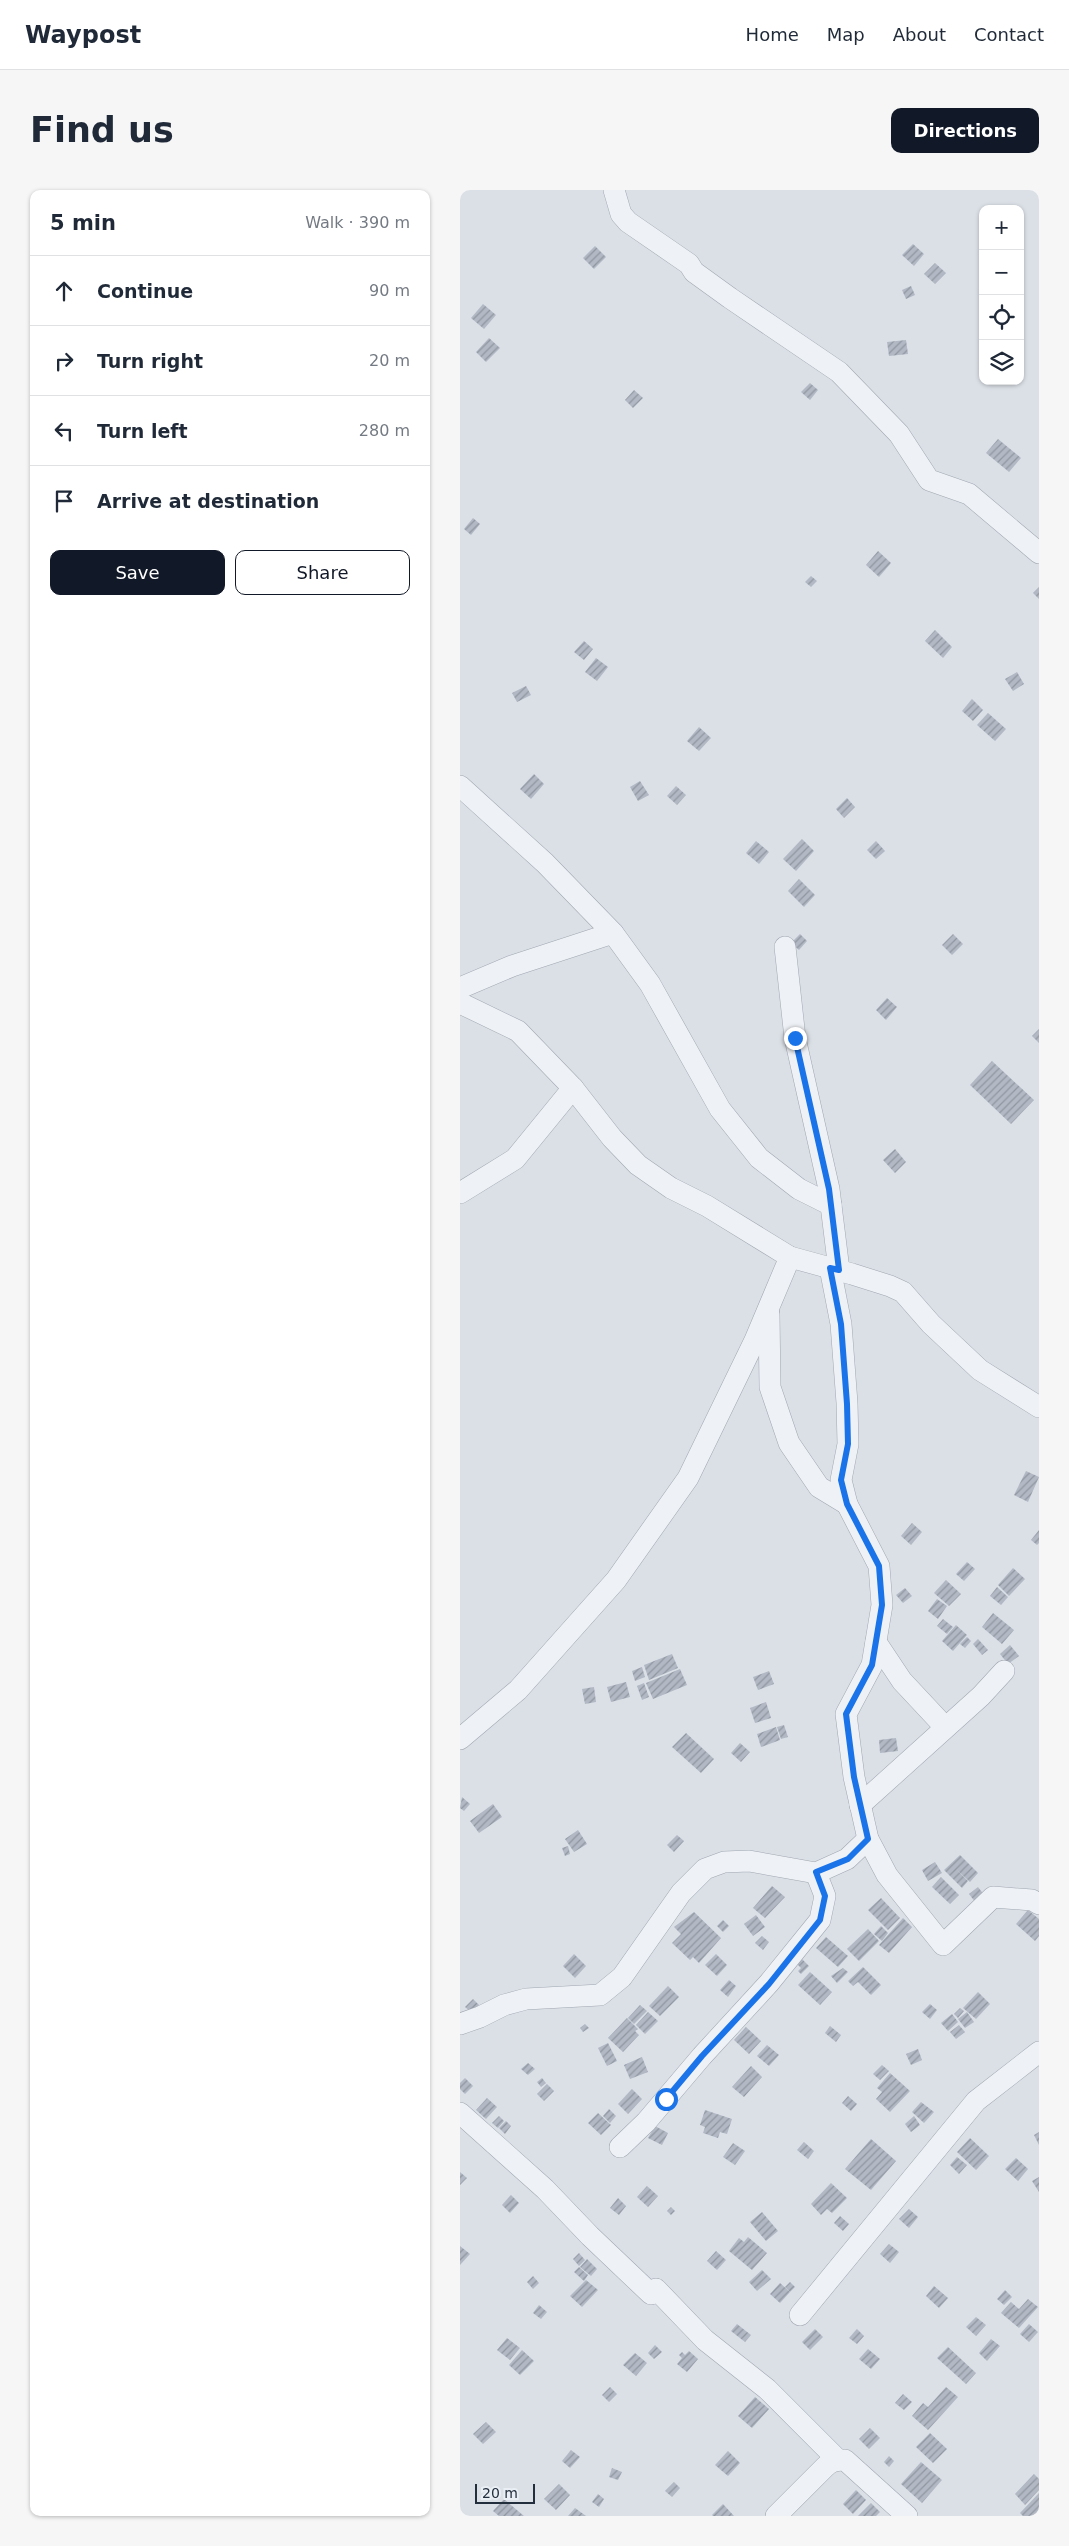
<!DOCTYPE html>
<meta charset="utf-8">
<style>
body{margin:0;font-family:"DejaVu Sans",sans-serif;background:#f6f6f7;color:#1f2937}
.controls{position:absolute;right:15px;top:15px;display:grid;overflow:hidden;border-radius:10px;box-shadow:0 1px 4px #0004}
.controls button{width:45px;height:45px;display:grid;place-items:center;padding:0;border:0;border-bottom:1px solid #e0e1e3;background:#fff;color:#1f2937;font:25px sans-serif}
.scale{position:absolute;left:15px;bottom:12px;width:60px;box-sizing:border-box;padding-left:5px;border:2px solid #242f3e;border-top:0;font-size:14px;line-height:18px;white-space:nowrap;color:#242f3e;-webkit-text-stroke:4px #eaeff5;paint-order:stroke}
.stop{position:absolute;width:15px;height:15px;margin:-11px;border:4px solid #1a73e8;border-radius:50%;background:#fff}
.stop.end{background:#1a73e8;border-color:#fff;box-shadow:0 1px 5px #0008}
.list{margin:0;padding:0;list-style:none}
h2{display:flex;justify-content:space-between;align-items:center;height:65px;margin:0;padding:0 20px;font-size:21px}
h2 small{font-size:16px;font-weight:400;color:#747a83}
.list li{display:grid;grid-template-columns:32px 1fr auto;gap:15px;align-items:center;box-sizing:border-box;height:70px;padding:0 20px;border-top:1px solid #e0e1e3}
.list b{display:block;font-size:19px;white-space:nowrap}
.list em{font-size:16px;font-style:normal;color:#747a83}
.actions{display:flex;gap:10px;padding:15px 20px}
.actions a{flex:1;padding:11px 0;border:1px solid #111827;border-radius:10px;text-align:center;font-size:18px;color:#111827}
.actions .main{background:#111827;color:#fff}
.icon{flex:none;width:28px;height:28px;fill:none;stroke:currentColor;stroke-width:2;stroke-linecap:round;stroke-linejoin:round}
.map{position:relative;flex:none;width:579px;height:2326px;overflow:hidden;border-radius:10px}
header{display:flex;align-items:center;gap:30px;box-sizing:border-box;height:70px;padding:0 25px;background:#fff;border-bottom:1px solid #e0e1e3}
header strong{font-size:24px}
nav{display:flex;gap:28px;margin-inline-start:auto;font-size:18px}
.intro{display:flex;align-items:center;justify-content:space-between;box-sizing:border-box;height:120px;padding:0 30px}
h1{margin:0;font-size:35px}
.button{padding:12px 22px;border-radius:10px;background:#111827;color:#fff;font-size:18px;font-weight:700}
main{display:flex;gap:30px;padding:0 30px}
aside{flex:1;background:#fff;border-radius:10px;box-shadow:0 1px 4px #0004}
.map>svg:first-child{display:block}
.building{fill:url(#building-hatch)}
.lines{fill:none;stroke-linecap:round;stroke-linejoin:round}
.minor-casing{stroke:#a0a7b1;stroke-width:22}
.minor{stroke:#eef1f5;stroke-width:21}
.route{stroke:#1a73e8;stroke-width:6}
</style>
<header>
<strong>Waypost</strong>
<nav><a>Home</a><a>Map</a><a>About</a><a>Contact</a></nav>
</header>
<div class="intro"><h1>Find us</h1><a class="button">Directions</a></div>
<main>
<aside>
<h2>5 min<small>Walk · 390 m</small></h2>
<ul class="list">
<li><svg class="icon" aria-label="ahead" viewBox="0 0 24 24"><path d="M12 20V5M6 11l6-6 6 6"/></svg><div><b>Continue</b></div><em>90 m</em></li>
<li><svg class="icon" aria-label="right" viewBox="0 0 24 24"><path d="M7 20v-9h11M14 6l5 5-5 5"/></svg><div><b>Turn right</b></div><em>20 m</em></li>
<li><svg class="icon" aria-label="left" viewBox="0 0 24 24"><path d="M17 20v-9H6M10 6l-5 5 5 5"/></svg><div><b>Turn left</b></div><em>280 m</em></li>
<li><svg class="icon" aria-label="arrive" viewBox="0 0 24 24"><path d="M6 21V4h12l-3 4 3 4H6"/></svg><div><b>Arrive at destination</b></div></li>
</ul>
<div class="actions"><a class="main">Save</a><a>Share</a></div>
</aside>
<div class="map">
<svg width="579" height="2326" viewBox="0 0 579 2326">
<defs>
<pattern id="building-hatch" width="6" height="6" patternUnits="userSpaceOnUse" patternTransform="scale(1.25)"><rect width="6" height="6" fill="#b2b9c4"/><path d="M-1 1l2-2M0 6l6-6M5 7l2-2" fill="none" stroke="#9197a1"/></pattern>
</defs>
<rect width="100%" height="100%" fill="#dbe0e7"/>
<g class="building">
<path d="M453 54 464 64 454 76 442 65Z"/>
<path d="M135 56 146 67 134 79 123 68Z"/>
<path d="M475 73 486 83 475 94 464 84Z"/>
<path d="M451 96 455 105 446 109 442 100Z"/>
<path d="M23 114 36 125 24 139 11 128Z"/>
<path d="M29 148 40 158 26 172 16 162Z"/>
<path d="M446 150 448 164 429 166 427 152Z"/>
<path d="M350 193 358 200 350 210 341 202Z"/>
<path d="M174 200 183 208 173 218 165 210Z"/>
<path d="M538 249 561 268 549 282 526 263Z"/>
<path d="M13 328 20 334 11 345 4 339Z"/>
<path d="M418 361 431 373 419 387 406 375Z"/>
<path d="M351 386 357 391 351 397 345 392Z"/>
<path d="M579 397V409L573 403Z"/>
<path d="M475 440 492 457 483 468 465 451Z"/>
<path d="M124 451 133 459 124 470 114 462Z"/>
<path d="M136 468 148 477 137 491 125 482Z"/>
<path d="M557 482 564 494 553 501 545 489Z"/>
<path d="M66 496 71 505 57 512 52 503Z"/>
<path d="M512 509 523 520 513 531 502 521Z"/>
<path d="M528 523 546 539 535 551 517 535Z"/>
<path d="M239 537 251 548 239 561 227 551Z"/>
<path d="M74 584 84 594 71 609 60 599Z"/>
<path d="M180 591 189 605 178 611 170 597Z"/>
<path d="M216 596 226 605 217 615 207 606Z"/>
<path d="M387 608 395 617 384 628 376 619Z"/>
<path d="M342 649 354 661 336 681 323 669Z"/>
<path d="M296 651 309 662 299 674 286 663Z"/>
<path d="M416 651 425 661 416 669 407 660Z"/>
<path d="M339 689 355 705 344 717 328 701Z"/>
<path d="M340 744 347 751 339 760 331 753Z"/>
<path d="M493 744 503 754 492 765 482 755Z"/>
<path d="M427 808 437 817 426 830 416 820Z"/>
<path d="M579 839V853L572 846Z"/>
<path d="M532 871 574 910 551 934 510 895Z"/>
<path d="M435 959 446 972 435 983 423 970Z"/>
<path d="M566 1281 579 1287 568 1312 554 1305Z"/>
<path d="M452 1333 462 1342 451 1355 441 1346Z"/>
<path d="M579 1340V1353L577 1355 571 1350Z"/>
<path d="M507 1372 515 1379 504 1391 496 1384Z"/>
<path d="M553 1378 565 1389 549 1406 538 1395Z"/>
<path d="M486 1390 501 1404 489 1416 474 1403Z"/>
<path d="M537 1397 548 1407 541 1415 530 1406Z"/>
<path d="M445 1398 452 1406 443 1413 436 1405Z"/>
<path d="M477 1409 487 1416 478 1429 468 1421Z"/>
<path d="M533 1423 554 1440 542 1454 522 1437Z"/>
<path d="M483 1429 493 1437 487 1444 477 1436Z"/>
<path d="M496 1435 507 1445 493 1461 482 1451Z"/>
<path d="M507 1447 511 1451 505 1458 500 1454Z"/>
<path d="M518 1449 528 1460 522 1465 513 1454Z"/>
<path d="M550 1455 559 1466 548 1474 540 1464Z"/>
<path d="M212 1464 218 1478 189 1490 184 1475Z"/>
<path d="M182 1477 185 1487 175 1491 172 1481Z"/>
<path d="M220 1479 227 1495 193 1509 186 1493Z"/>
<path d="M309 1481 314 1494 298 1500 293 1487Z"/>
<path d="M166 1492 170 1507 151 1512 147 1497Z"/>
<path d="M184 1493 189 1507 182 1510 177 1496Z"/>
<path d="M134 1497 136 1512 125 1514 122 1499Z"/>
<path d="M306 1512 311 1528 295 1533 290 1518Z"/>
<path d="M324 1535 328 1547 321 1549 317 1537Z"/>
<path d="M316 1537 320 1550 301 1557 297 1544Z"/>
<path d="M226 1543 254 1569 241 1583 212 1557Z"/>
<path d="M436 1548 438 1561 420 1563 419 1550Z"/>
<path d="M280 1553 290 1562 281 1572 271 1563Z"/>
<path d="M2 1607 10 1614 4 1621 0 1618Z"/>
<path d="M33 1614 42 1627 19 1643 10 1631Z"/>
<path d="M118 1640 127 1654 114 1662 105 1649Z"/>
<path d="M217 1645 224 1651 214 1662 207 1655Z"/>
<path d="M108 1656 110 1664 105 1666 102 1658Z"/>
<path d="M500 1665 518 1683 510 1692 497 1680 508 1691 502 1698 484 1680Z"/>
<path d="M475 1672 482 1683 468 1691 462 1680Z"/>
<path d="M481 1687 499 1705 490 1714 472 1697Z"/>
<path d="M312 1696 325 1707 305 1728 293 1718Z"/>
<path d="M518 1697 525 1706 516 1713 509 1704Z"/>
<path d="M421 1708 440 1728 428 1740 408 1720Z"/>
<path d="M568 1720 579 1729V1746L575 1751 556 1734Z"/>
<path d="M234 1722 261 1748 239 1773 233 1767 230 1770 212 1753 221 1744 214 1737Z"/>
<path d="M296 1725 305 1737 293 1746 284 1734Z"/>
<path d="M443 1728 452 1737 429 1763 419 1755Z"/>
<path d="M263 1730 269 1736 263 1742 257 1736Z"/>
<path d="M421 1736 428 1743 422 1751 414 1744Z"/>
<path d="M408 1739 419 1751 399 1771 387 1759Z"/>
<path d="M302 1746 309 1752 303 1760 295 1753Z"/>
<path d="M366 1747 388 1766 378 1777 356 1758Z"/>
<path d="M114 1764 126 1776 115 1788 103 1776Z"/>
<path d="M256 1764 267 1775 257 1786 245 1775Z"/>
<path d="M342 1769 349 1776 341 1784 338 1781 341 1778 337 1774Z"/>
<path d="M403 1777 421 1795 411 1805 398 1792 393 1796 388 1791Z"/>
<path d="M383 1778 388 1782 377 1793 371 1786Z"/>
<path d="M350 1782 372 1802 360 1815 338 1795Z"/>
<path d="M269 1790 276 1796 268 1807 260 1800Z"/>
<path d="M208 1796 219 1807 200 1826 189 1816Z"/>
<path d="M518 1802 530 1814 516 1829 503 1818Z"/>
<path d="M13 1809 19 1815 12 1823 5 1817Z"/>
<path d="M470 1814 477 1820 470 1829 462 1822Z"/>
<path d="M180 1815 187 1821 174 1834 168 1828Z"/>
<path d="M500 1818 504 1821 498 1828 494 1824Z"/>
<path d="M188 1822 198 1831 185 1844 176 1835Z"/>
<path d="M507 1822 514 1832 505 1838 498 1829Z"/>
<path d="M492 1824 498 1832 488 1841 481 1833Z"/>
<path d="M167 1828 178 1839 175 1841 179 1845 163 1862 148 1848Z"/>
<path d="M125 1834 129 1838 123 1842 120 1838Z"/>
<path d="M499 1835 505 1842 496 1849 490 1842Z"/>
<path d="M370 1836 381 1845 376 1852 365 1843Z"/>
<path d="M286 1837 301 1851 289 1864 274 1850Z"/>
<path d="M148 1853 157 1871 147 1876 138 1858Z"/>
<path d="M307 1855 319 1865 309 1876 297 1866Z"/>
<path d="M458 1859 462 1870 451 1875 446 1864Z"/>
<path d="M182 1867 188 1882 170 1889 164 1875Z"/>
<path d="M68 1873 75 1879 68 1885 61 1879Z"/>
<path d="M422 1875 429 1881 420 1890 413 1884Z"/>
<path d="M291 1876 302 1887 284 1907 272 1897Z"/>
<path d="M430 1883 450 1901 430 1922 416 1909 422 1902 417 1898Z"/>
<path d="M5 1888 13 1896 5 1904 0 1899V1893Z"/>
<path d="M82 1888 86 1893 81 1897 77 1892Z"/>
<path d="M87 1894 94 1901 84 1911 77 1904Z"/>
<path d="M172 1899 182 1909 168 1924 158 1914Z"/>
<path d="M388 1906 397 1914 391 1921 382 1913Z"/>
<path d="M27 1908 37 1917 26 1929 16 1920Z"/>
<path d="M461 1912 474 1922 464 1933 452 1922Z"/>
<path d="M149 1919 156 1926 150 1933 143 1926Z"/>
<path d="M245 1920 272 1929 267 1944 260 1942 258 1948 243 1943 245 1937 240 1935Z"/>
<path d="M138 1923 151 1935 141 1945 128 1933Z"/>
<path d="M39 1926 44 1931 38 1938 32 1933Z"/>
<path d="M454 1926 460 1935 451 1942 445 1934Z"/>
<path d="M46 1931 51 1936 45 1944 39 1938Z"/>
<path d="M195 1936 208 1943 202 1955 188 1948Z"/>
<path d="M579 1942V1955L574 1945Z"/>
<path d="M510 1948 529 1966 516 1980 497 1962Z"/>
<path d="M411 1949 436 1971 411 2000 385 1979Z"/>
<path d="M344 1952 354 1961 348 1969 337 1960Z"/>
<path d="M273 1953 285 1961 275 1975 263 1967Z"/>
<path d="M497 1967 507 1975 499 1984 490 1975Z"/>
<path d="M556 1968 568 1979 558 1991 545 1979Z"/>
<path d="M0 1982 7 1988 0 1995Z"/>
<path d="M579 1987V2002L572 1991Z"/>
<path d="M371 1993 387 2008 372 2023 367 2019 361 2025 351 2014Z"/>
<path d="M187 1996 198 2006 188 2017 177 2007Z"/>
<path d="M51 2005 59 2013 50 2023 42 2015Z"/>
<path d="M158 2008 166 2016 159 2025 150 2018Z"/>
<path d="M211 2017 215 2021 211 2025 207 2021Z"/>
<path d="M449 2019 458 2027 449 2038 439 2029Z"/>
<path d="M302 2022 318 2041 306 2051 290 2032Z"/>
<path d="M380 2026 389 2034 383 2041 374 2033Z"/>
<path d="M288 2047 307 2063 292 2080 269 2061 279 2048 284 2052Z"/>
<path d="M429 2054 439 2062 430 2073 420 2064Z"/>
<path d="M0 2056 10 2064 0 2075Z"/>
<path d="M256 2061 266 2070 257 2080 247 2071Z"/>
<path d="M119 2063 125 2070 119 2076 113 2069Z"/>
<path d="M127 2069 137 2079 131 2086 120 2077Z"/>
<path d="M119 2077 128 2085 124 2091 114 2082Z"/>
<path d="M302 2080 311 2089 297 2101 289 2092Z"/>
<path d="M73 2086 79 2093 73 2099 67 2092Z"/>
<path d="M126 2090 138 2100 122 2117 110 2106Z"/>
<path d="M330 2092 335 2097 330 2102 325 2097Z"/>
<path d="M320 2093 330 2102 320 2113 310 2104Z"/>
<path d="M474 2096 488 2108 479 2118 466 2106Z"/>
<path d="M545 2100 552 2107 544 2115 537 2109Z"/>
<path d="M568 2109 578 2117 559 2138 541 2123 551 2112 559 2119Z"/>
<path d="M79 2115 87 2122 81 2129 73 2123Z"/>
<path d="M516 2127 526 2135 516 2146 506 2137Z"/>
<path d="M277 2134 291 2145 285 2152 271 2141Z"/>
<path d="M569 2134 578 2142 569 2152 560 2144Z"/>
<path d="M355 2139 363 2147 350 2160 342 2152Z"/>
<path d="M397 2139 404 2146 397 2154 389 2148Z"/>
<path d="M47 2148 60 2158 50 2170 37 2160Z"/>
<path d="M531 2149 540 2156 527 2171 519 2163Z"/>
<path d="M195 2155 202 2162 194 2169 188 2163Z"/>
<path d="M488 2157 516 2183 506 2194 477 2168Z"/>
<path d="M408 2159 420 2169 411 2179 399 2169Z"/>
<path d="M62 2160 74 2171 60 2185 49 2175Z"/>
<path d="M229 2161 238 2169 227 2182 217 2174 222 2168 219 2165 222 2162 225 2165Z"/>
<path d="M175 2163 187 2173 176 2186 163 2175Z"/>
<path d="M150 2197 157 2204 149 2212 142 2205Z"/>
<path d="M486 2197 498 2207 468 2240 452 2226 463 2213 468 2217Z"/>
<path d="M443 2204 452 2212 444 2220 435 2213Z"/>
<path d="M295 2207 309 2219 292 2238 278 2226Z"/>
<path d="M26 2232 36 2242 23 2254 13 2244Z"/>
<path d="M410 2238 420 2248 409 2259 399 2249Z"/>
<path d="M470 2243 487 2259 473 2273 456 2257Z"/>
<path d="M111 2260 120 2267 110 2278 102 2271Z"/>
<path d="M268 2261 280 2273 268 2286 255 2275Z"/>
<path d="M429 2266 434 2271 429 2277 424 2272Z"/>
<path d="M461 2272 482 2290 462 2313 441 2294Z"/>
<path d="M152 2278 162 2282 158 2290 149 2287Z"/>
<path d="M574 2284 579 2289V2300L565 2315 555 2304Z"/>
<path d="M214 2292 220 2298 212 2307 205 2301Z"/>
<path d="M99 2294 110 2305 96 2320 84 2309Z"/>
<path d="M396 2300 406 2310 393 2324 383 2314Z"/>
<path d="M579 2303V2326H563L560 2323Z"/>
<path d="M138 2304 144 2309 139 2317 132 2312Z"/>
<path d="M44 2309 64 2326H39L33 2321Z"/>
<path d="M411 2313 420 2322 416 2326H398Z"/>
<path d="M263 2314 274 2326H253L252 2325Z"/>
<path d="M115 2318 126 2326H108Z"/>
</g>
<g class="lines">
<defs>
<g id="minor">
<path d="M154 0 161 24 168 32 229 74 234 82 270 108 379 182 439 244 469 290 509 304 579 363"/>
<path d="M0 596 85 673 153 743 190 794 260 919 299 968 339 999 371 1015"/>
<path d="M325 757 335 848 369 999 379 1080"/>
<path d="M0 798 52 776 153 743"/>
<path d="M0 813 58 841 113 898 152 948 178 975 211 998 247 1016 330 1067 392 1084 430 1096 443 1102 471 1134 520 1180 579 1217"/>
<path d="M0 1003 55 969 113 898"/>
<path d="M370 1078 381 1134 387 1213 388 1254 381 1290 387 1314 419 1376 422 1415 412 1475 386 1524 394 1587 408 1649 427 1685 483 1755 533 1707 572 1710 579 1714"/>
<path d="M309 1124 310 1197 329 1253 359 1297 387 1314"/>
<path d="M416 1452 442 1491 485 1537"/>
<path d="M0 1549 58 1500 156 1390 228 1288 295 1150 330 1067"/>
<path d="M400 1615 521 1506 544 1481"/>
<path d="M0 1834 20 1827 44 1815 66 1809 140 1805 162 1787 221 1703 245 1679 264 1672 289 1671 356 1683 387 1669 408 1649"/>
<path d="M0 1923 85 1999 130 2046 191 2104"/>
<path d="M160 1957 186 1932 242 1866 309 1793 360 1730 365 1706 356 1683"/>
<path d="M196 2099 245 2150 307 2199 378 2270"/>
<path d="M340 2125 516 1911 579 1862"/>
<path d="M316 2326 365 2277C371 2271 376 2270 385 2270L447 2326"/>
</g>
</defs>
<use href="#minor" class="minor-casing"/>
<use href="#minor" class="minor"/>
</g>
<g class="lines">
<path class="route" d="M206 1909 242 1866 309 1794 360 1730 365 1706 356 1682 388 1669 408 1649 394 1587 386 1524 412 1475 422 1415 419 1376 387 1314 381 1290 388 1254 387 1214 381 1134 370 1078 379 1080 369 999 335 848"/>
</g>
</svg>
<div class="controls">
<button>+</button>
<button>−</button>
<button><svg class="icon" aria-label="locate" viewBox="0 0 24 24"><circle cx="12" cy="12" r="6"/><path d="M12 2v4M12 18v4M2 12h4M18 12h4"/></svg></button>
<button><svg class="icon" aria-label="layers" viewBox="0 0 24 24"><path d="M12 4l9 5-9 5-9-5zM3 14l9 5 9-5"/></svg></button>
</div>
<div class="scale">20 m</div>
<div class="stop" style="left:206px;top:1909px"></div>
<div class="stop end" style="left:335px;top:848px"></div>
</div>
</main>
